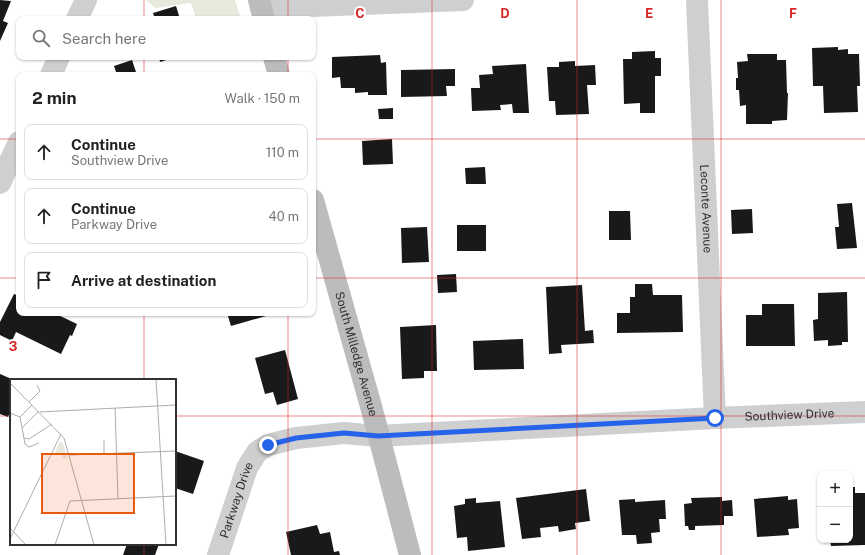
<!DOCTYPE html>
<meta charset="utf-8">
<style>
body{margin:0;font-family:"Public Sans",sans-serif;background:#f6f6f6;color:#222}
.controls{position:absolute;right:12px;bottom:12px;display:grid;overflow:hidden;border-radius:8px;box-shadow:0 1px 3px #0004}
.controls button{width:36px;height:36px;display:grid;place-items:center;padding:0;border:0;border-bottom:1px solid #e0e0e0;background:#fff;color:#222;font:20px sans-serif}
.stop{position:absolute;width:12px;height:12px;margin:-9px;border:3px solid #2563eb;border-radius:50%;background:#fff}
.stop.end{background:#2563eb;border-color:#fff;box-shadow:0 1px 4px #0008}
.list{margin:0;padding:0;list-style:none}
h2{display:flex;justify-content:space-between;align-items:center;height:52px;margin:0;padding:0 16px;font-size:17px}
h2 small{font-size:13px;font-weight:400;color:#767676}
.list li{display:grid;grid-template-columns:26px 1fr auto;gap:12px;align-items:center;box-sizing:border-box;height:56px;margin:0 8px 8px;padding:0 8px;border:1px solid #e0e0e0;border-radius:8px}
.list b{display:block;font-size:15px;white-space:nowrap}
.list p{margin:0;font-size:13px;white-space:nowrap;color:#767676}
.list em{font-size:13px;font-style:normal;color:#767676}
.icon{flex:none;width:22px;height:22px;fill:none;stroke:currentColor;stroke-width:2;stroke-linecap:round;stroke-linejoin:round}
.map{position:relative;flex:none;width:865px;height:555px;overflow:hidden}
.search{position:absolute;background:#fff;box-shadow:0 1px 3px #0004;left:16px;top:16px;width:300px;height:44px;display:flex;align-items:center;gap:10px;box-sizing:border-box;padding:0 14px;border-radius:8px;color:#767676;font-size:15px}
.panel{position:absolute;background:#fff;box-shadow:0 1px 3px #0004;left:16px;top:72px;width:300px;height:244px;border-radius:8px}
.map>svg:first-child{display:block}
.green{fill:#e9e8dc}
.building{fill:#191919}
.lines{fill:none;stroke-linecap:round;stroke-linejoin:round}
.minor{stroke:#cfcfcf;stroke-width:22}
.tertiary{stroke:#cfcfcf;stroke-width:22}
.secondary{stroke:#bcbcbc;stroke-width:22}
.route{stroke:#2563eb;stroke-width:5}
.grid{fill:none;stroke:#d62828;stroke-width:1;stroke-opacity:0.55}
.labels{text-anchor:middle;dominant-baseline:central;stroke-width:4;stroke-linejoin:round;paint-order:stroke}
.street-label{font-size:12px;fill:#323232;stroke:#fff}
.inset-road{fill:none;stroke:#adadad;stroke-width:1}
.view{fill:#e8590c;fill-opacity:0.15;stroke:#e8590c;stroke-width:2}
.inset-edge{fill:none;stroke:#323232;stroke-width:2}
.grid-label{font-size:13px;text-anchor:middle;font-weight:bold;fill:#d62828;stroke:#fff;stroke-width:4;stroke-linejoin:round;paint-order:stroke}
</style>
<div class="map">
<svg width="865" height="555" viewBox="0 0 865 555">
<rect width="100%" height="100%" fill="#fff"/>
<path class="green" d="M146 0H235L241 19H196L191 3 155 8Z"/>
<g class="building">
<path d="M0 0 11 1 3 21 8 23 0 41Z"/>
<path d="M176 6 180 19H155L153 13Z"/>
<path d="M838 47V50L848 49V54H859L860 86H857L858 112 824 113 823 86H813L812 48Z"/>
<path d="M655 51V58H661V76H655V113H640V103L624 104 623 59H632V52Z"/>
<path d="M747 54H777V60H786L787 93H788L787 120 772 121V124H746V105L740 106 739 90H736V78H738L737 62 748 61Z"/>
<path d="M380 55 381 63 386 62 387 95H368V92L355 93V88H341L340 77 332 78V57Z"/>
<path d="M159 57H176L160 62Z"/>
<path d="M132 60 137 75H117L114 66Z"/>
<path d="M575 61V66L595 65 596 85H587L589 114 556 115 555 101H549L547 67H559V62Z"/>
<path d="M526 64 529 113H513L512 104 500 105 501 110 472 111 471 88H480L479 75 493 74 492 66Z"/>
<path d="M455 69V86H446L447 96 401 97V70Z"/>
<path d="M393 108V119H379L378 109Z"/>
<path d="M392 139 393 164 363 165 362 141Z"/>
<path d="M485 167 486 184H466L465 168Z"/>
<path d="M852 203 857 248 837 249 835 227H839L837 204Z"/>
<path d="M752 209 753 233 732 234 731 210Z"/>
<path d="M609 211H630L631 240H609Z"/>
<rect x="457" y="225" width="29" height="26"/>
<path d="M427 227 429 262 402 263 401 228Z"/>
<path d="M456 274 457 292 438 293 437 275Z"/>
<path d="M635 284H652L653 295H682L683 332 617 333V313H630V297H635Z"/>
<path d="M582 285 585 331 593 330 594 343 561 345 562 353 549 354 546 287Z"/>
<path d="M847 292 848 342H842V345L828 346V340L814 341 813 320 818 319V293Z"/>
<path d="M14 294 19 296V313H54L77 324 72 336 70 335 61 354 16 332 12 341 0 335V322Z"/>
<path d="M762 304H794L795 346H746V315H762Z"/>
<path d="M227 313H265L266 316 231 326Z"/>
<path d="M436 325 437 371H424V378L402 379 400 327Z"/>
<path d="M523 339 524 369 474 370 473 341Z"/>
<path d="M285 350 298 399 277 405 273 392 265 394 255 358Z"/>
<path d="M0 374 14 380H11V410L8 417 0 414Z"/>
<path d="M175 451 204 461 193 494 175 488Z"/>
<path d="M850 487H855V493H865V545L831 546 830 540H850Z"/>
<path d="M586 489 590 521 575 523 576 529 559 532 558 526 540 528 541 537 522 539 516 498Z"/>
<path d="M788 496V500L797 499 799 528 788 529 789 535 757 537 754 499Z"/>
<path d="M722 497V501L732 500 733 516H724V525L695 526V530H689L688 526H685L684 504 692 503 691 498Z"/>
<path d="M476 498V503L500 501 505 547 468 551 467 537 457 538 454 506 465 504V499Z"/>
<path d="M635 499V502L665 500 666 519H659L660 532 651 533 652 543 637 544 636 535H622L619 500Z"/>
<path d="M317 525 320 534 330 532 334 552 339 551 340 555H291L286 532Z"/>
<path d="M127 544H159L155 555H123Z"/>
</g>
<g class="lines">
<g class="minor">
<path id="s1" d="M697 0 715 418"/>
<path d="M261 8 463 0"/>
<path d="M77 19 86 0"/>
<path d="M51 75 59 57"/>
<path d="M0 183 19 142"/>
<path id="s2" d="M218 555 247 468 257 452 268 445 296 438 344 433 378 436"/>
</g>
<path class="tertiary" id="s3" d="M378 436 715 418 865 412"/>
<g class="secondary">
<path d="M259 0 264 19"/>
<path d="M274 57 279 75"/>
<path id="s4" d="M313 200 372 410 410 555"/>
</g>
</g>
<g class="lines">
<path class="route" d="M268 445 296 438 344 433 378 436 715 418"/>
</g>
<path class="grid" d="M144 0V19M288 0V19M432 0V555M577 0V555M721 0V555M144 57V75M288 57V75M0 139H19M313 139H865M0 278H19M313 278H865M144 313V380M288 313V555M0 416H11M175 416H865M144 544V555"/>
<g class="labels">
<g class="street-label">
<text stroke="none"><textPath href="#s1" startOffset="209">Leconte Avenue</textPath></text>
<text stroke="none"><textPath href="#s4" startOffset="160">South Milledge Avenue</textPath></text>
<text stroke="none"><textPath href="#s3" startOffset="412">Southview Drive</textPath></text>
<text stroke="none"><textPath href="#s2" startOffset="58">Parkway Drive</textPath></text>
</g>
</g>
<g transform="translate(10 379)">
<rect width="166" height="166" fill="#fff"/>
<path d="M50 62 53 64 57 79 54 80 52 76 45 73Z" fill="#e9e8dc"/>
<path class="inset-road" d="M146 0 156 166M0 4 54 59 84 166M19 23 30 12 27 6M105 29 108 120M30 33 166 26M0 34 10 38 22 26M10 38 15 65 19 68 29 64M12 49 29 32M14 59 19 60 42 45M94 61V75M60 76 166 72M0 149 16 166M0 160 51 55M45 166 60 122 166 117"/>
<path class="view" d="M32 75H124V134H32Z"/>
<rect width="166" height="166" class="inset-edge"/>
</g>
<g class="grid-label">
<text x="360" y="18">C</text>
<text x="505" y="18">D</text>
<text x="649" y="18">E</text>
<text x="793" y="18">F</text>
<text x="13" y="351">3</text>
</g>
</svg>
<div class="controls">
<button>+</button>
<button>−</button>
</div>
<div class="stop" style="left:715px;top:418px"></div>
<div class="stop end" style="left:268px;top:445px"></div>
<div class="search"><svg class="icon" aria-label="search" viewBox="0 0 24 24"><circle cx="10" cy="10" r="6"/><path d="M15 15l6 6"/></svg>Search here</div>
<section class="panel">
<h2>2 min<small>Walk · 150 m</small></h2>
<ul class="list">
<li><svg class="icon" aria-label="ahead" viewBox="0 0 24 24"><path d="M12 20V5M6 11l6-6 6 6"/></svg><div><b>Continue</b><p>Southview Drive</p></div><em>110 m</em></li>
<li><svg class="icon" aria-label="ahead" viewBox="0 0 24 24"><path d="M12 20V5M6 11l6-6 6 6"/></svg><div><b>Continue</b><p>Parkway Drive</p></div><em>40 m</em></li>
<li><svg class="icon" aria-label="arrive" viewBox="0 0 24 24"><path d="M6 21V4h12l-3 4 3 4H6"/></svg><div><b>Arrive at destination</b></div></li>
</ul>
</section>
</div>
